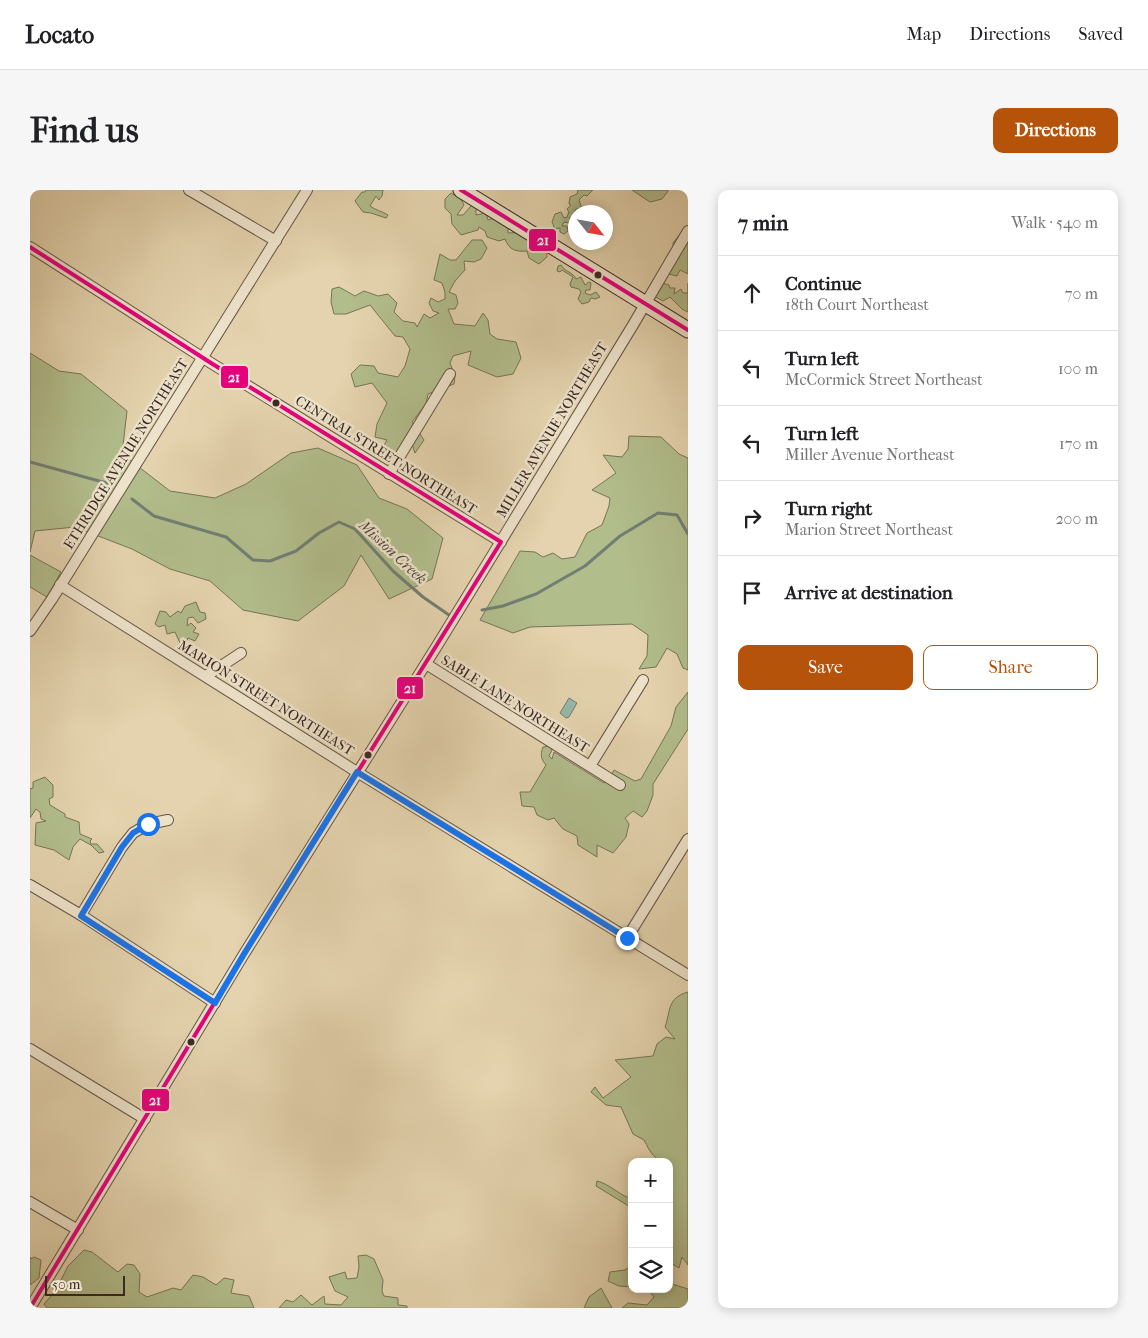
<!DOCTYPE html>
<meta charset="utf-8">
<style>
body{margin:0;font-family:"IM FELL French Canon",serif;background:#f6f6f6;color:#202124}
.controls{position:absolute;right:15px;bottom:15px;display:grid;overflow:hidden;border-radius:10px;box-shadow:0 2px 12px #0003}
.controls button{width:45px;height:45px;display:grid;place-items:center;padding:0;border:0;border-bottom:1px solid #e0e0e0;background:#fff;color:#202124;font:25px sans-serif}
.compass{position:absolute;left:538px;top:15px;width:45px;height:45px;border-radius:50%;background:#fff;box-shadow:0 2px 12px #0003;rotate:121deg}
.scale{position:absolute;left:15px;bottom:12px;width:80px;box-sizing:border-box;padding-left:5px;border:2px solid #3b2a24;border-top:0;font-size:14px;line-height:18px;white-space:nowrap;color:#3b2a24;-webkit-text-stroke:4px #ede2ca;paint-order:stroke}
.stop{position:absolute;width:15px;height:15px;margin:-11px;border:4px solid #1a73e8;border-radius:50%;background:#fff}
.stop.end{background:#1a73e8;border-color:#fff;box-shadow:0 1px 5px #0008}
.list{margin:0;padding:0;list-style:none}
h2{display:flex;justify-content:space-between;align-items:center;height:65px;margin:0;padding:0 20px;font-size:21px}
h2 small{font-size:16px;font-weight:400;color:#757577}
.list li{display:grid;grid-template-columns:32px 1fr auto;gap:15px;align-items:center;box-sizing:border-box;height:75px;padding:0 20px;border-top:1px solid #e0e0e0}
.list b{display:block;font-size:19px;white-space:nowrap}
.list p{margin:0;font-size:16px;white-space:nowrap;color:#757577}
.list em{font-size:16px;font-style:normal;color:#757577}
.actions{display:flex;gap:10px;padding:15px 20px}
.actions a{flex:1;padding:11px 0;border:1px solid #b45309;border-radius:10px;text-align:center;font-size:18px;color:#b45309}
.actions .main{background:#b45309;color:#fff}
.icon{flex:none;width:28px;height:28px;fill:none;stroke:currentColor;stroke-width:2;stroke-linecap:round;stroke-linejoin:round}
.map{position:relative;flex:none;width:658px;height:1118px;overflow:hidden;border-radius:10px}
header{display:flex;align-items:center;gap:30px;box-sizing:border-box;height:70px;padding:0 25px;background:#fff;border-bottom:1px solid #e0e0e0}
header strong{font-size:24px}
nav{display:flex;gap:28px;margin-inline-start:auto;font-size:18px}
.intro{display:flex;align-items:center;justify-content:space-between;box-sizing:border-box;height:120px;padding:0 30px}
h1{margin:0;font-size:35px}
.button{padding:12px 22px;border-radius:10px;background:#b45309;color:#fff;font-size:18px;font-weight:700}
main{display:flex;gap:30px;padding:0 30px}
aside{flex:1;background:#fff;border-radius:10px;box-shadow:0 2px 12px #0003}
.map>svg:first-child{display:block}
.green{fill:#b2bd8c;stroke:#767458}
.water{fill:#95b8aa;stroke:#717f74}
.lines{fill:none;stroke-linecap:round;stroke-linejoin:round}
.stream{stroke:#717f74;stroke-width:3}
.street-casing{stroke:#655446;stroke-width:12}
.secondary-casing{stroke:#3b2a24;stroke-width:17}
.street{stroke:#ede2ca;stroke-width:10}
.secondary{stroke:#ede2ca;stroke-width:15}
.bus-1-casing{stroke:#ede2ca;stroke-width:8}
.bus-1{stroke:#e5007d;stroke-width:4}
.route{stroke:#1a73e8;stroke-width:6}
.bus-dot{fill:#3b2a24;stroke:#ede2ca;stroke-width:2}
.labels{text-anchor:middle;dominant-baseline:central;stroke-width:5;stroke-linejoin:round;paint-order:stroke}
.street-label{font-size:14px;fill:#3b2a24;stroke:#ede2ca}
.water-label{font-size:15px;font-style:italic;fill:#4d463f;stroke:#ede2ca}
.line-badge{stroke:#ede2ca;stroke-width:2}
.badge-label{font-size:14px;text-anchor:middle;font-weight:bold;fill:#fff}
</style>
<header>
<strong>Locato</strong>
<nav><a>Map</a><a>Directions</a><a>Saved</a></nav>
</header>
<div class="intro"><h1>Find us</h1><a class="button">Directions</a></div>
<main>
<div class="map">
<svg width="658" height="1118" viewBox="0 0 658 1118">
<rect width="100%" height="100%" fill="#e4d3ae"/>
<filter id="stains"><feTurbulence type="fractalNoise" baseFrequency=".004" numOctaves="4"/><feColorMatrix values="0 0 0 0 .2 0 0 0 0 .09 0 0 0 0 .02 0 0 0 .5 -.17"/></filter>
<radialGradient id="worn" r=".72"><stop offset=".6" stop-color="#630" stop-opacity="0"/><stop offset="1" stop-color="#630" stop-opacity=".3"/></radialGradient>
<g class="green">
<path d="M336 0H353L352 6 349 10 346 6 340 16C345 20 352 21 358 25L356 28 341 23 333 22 325 11 332 2H335Z"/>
<path d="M548 0H563L557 6 554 5 549 10 552 19H546L544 23 545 24 543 28 540 27 539 33 534 32 532 36H537L538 41 534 44 530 42V38L525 39 522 32 525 24 531 22 534 28 537 27 539 22 537 19 541 15 539 14 540 7 547 4Z"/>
<path d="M602 0H638V1L632 9 620 12Z"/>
<path d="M421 3 431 9 434 15 427 25H433L442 15 446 18V25L456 23 458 30 467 27 478 32V43L496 42 506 55 516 53 517 67 509 74 499 68 497 61C486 62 479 60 475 49L469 51 457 47 455 41 449 37 448 40 431 45 422 34 421 24 415 18V9Z"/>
<path d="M651 43 658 47V84L650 80 647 86 639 84 637 73 644 69 643 53Z"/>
<path d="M442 50H452L457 58 451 69 444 72 434 71 435 80 425 91 419 102 426 105 428 113 425 119H418L424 134 445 136 453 123 458 130 460 144 467 149 486 152 491 168 483 184 467 187 438 175 441 161 423 166 420 173 425 186 424 194 398 204 396 214 382 232 394 250 385 263 378 243 365 269 350 262 357 250 345 247 347 234 357 213 342 193 325 197 321 184 330 175 344 176 348 183 368 187 375 176 380 159 373 147 365 146 340 115 316 124H304L301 112 302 99 309 97 325 106 334 101 348 106 358 104 367 113 364 122 373 131 385 133 387 137 394 124 400 128 409 123 403 121 399 113 401 108 408 112 415 109V102L412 93 404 90 410 64 420 70H426Z"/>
<path d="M531 75C535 82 543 82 546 89L551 87 555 95 559 92 561 93 560 100H556L555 103 560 105 566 102 570 107 565 109 561 108 559 112 552 114 548 109 551 102 549 99 541 97 540 94 543 87 532 80 530 82 527 81 528 76Z"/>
<path d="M632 93 639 95 640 98H645L644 104 651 99 653 103H658V93V122L652 119 640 107 633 111 624 106Z"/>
<path d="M0 163 29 181 51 184 97 221 92 264 140 301 185 308 216 294 261 263 288 258 327 275 349 308 377 319 413 348 402 389 359 409 331 365 314 396 268 431 213 420 180 391 140 379 102 359 45 337 5 341 0 362Z"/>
<path d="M599 246 631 247 649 264 658 268V480L653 478 647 464 637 458 626 477 609 479 617 466 618 445 602 434 500 437 483 443 450 430 490 361 505 362 513 367 523 363 532 369 545 367 557 343 572 335 579 316 580 308 562 300 586 283 573 265 592 267 598 259Z"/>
<path d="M0 365 31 382 17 407 0 397Z"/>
<path d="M166 412 170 422 175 423 176 429 168 433 163 427 158 428 157 436 161 433 166 438 163 442 169 444 165 451 158 448 157 451 150 453 145 442 137 444 135 435 129 437 125 434 130 421 136 422 140 427 148 421 151 423 155 416Z"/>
<path d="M658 502V539L623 594V605L617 621 612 627 603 621 595 628 599 634 596 647 583 663 567 655V667L548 655 547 646 533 639 524 628 518 630 507 625 504 617 492 616 490 602H500L516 575C511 569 510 565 513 557L520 556 522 560 519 566 522 569 524 562 574 593 579 590 592 601 593 594 582 584 584 580 605 591 611 589 641 536 646 517Z"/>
<path d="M15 587 23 595V607L19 609 20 615 35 624V627L49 632 50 644 62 649 60 651 61 654H67L74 662 69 663 61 655 50 649 43 657 39 670 24 660 5 655 6 633 16 631 11 629 10 622 6 619 0 628V599L3 598V592Z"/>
<path d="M658 802V1075L652 1067 649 1078 639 1072V972C625 972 620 962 614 950L603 944 591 917 576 915 561 902 565 897 573 908 601 887 585 870 623 866 627 854 636 847 645 849 635 837C641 820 637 808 658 802Z"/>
<path d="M567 991C579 994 587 1003 599 1008L602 992V1018L566 996Z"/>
<path d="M54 1060 62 1062 88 1082 97 1074 104 1075 110 1084 109 1102 117 1107 143 1098 151 1100 163 1085 173 1087 186 1095 194 1088 204 1090 201 1103 219 1106 224 1118H17L14 1114 23 1104 25 1095 31 1090 38 1076Z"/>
<path d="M336 1065 344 1069 353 1090 352 1101 354 1106 368 1108V1115L377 1116V1118H249L256 1110 263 1112 271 1105 282 1115 294 1106 295 1114 311 1115 318 1107 305 1101 299 1087 315 1082 317 1089 327 1088 329 1077 328 1066Z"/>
<path d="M0 1067 1 1069 4 1067 11 1070 9 1088 0 1095Z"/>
<path d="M602 1075V1097L589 1096 578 1091 580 1082 595 1080Z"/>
<path d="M639 1093 658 1099V1118H592L598 1113 617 1115 624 1107 618 1099H639Z"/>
<path d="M571 1098 582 1118H554L559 1107Z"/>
</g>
<path class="water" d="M539 508 547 513 539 527 536 528 530 523Z"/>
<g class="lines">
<g class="stream">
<path d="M0 272 80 294"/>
<path d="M102 309 124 326 196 347 223 370 240 371 266 361 289 343 309 332 325 339 363 381 393 407 419 425"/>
<path d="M452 420 473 416 506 404 555 376 590 346 628 323 647 325 658 344"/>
</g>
<defs>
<g id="street">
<path d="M159 0 246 51"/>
<path d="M0 57 181 173 471 352"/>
<path d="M359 284 420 184"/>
<path d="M30 395 327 582 658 785"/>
<path d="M0 441 22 409 277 0"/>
<path d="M396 474 590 595"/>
<path d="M176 486 211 463"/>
<path d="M560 576 613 490"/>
<path d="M0 695 51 725 185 813"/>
<path d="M51 725 92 657 103 643 118 634 138 630"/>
<path d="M597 748 658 649"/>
<path d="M0 859 115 929"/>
<path d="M0 1012 48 1040"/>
<path d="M0 1118 214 764 410 451 603 135 658 41"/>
</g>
<path id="secondary" d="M431 0 658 140"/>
</defs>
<use href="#street" class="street-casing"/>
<use href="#secondary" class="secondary-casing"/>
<use href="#street" class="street"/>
<use href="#secondary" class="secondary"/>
<defs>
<g id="bus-1">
<path d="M431 0 658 140"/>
<path d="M0 57 181 173 471 352 214 764 0 1118"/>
</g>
</defs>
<use href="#bus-1" class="bus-1-casing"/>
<use href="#bus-1" class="bus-1"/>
</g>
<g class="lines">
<path class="route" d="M118 634 103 643 92 657 51 726 185 813 214 764 327 582 597 748"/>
</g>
<g class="bus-dot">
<circle cx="568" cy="85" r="4.5"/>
<circle cx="246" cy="213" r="4.5"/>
<circle cx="338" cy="565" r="4.5"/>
<circle cx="161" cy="852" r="4.5"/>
</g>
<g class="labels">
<g class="street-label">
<text transform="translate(522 240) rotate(-59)">MILLER AVENUE NORTHEAST</text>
<text transform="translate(96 264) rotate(-58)">ETHRIDGE AVENUE NORTHEAST</text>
<text transform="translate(356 265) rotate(32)">CENTRAL STREET NORTHEAST</text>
<text transform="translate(236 508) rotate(32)">MARION STREET NORTHEAST</text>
<text transform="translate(485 514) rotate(32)">SABLE LANE NORTHEAST</text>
</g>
<g class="water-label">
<text transform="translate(363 362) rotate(43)">Mission Creek</text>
</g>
</g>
<g class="line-badge">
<rect x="498" y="38" width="29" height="24" rx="5" fill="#e5007d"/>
<rect x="190" y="175" width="29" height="24" rx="5" fill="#e5007d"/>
<rect x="366" y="486" width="28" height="24" rx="5" fill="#e5007d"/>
<rect x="111" y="898" width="29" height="24" rx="5" fill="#e5007d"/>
</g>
<g class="badge-label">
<text x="513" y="55">21</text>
<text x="204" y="192">21</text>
<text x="380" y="503">21</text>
<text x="125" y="915">21</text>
</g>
<rect width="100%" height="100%" filter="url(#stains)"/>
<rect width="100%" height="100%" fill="url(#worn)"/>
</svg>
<div class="controls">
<button>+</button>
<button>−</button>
<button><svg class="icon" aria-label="layers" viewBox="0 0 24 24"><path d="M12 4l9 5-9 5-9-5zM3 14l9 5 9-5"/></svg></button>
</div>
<svg class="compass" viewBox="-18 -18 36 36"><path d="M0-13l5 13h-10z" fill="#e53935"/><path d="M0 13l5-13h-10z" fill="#757577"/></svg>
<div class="scale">50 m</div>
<div class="stop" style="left:118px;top:634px"></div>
<div class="stop end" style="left:597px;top:748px"></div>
</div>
<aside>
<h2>7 min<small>Walk · 540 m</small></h2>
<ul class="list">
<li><svg class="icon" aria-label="ahead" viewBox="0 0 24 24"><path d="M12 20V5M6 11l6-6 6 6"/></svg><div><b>Continue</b><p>18th Court Northeast</p></div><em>70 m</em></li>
<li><svg class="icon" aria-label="left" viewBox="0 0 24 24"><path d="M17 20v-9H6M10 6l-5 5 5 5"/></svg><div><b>Turn left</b><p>McCormick Street Northeast</p></div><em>100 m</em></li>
<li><svg class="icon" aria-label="left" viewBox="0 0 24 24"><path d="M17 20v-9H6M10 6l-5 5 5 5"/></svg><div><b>Turn left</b><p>Miller Avenue Northeast</p></div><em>170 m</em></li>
<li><svg class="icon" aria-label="right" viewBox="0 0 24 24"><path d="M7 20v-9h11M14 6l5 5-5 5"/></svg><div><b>Turn right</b><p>Marion Street Northeast</p></div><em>200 m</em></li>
<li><svg class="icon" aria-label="arrive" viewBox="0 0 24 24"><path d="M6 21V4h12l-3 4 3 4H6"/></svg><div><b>Arrive at destination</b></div></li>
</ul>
<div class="actions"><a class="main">Save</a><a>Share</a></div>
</aside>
</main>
